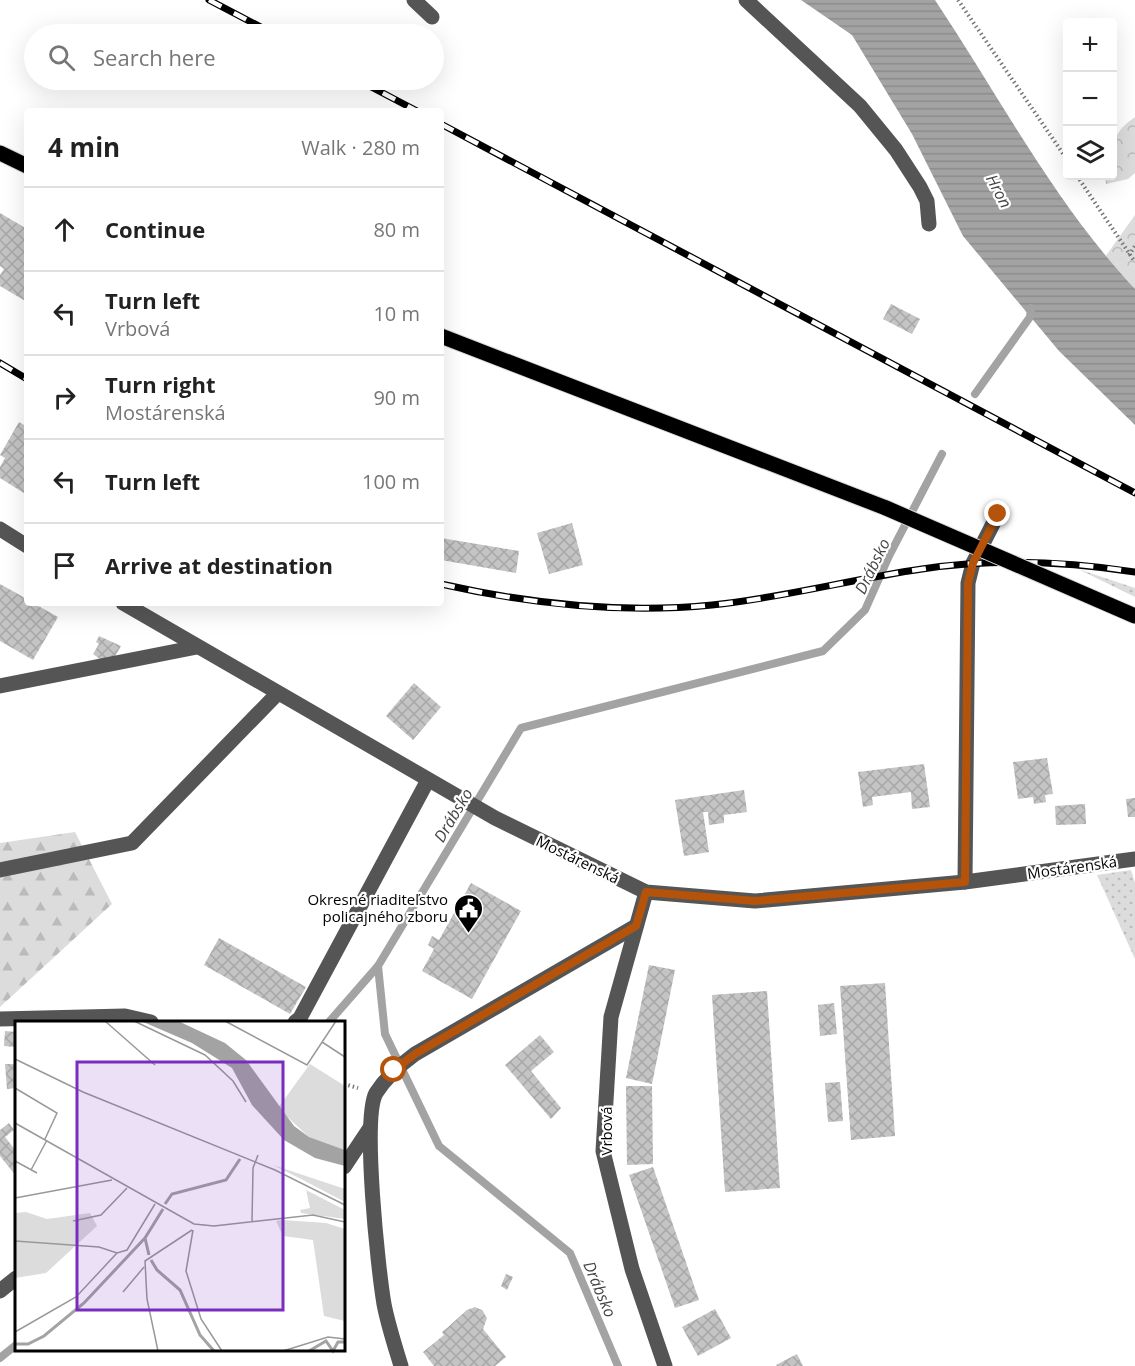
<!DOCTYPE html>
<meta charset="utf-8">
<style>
body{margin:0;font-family:"Open Sans",sans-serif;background:#f6f6f6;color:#222}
.controls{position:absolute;right:18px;top:18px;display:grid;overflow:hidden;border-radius:6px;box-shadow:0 6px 24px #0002}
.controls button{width:54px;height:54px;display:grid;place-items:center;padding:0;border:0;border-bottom:2px solid #e0e0e0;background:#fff;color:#222;font:30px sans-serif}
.stop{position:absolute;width:18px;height:18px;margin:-14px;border:4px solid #b45309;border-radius:50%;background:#fff}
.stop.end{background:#b45309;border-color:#fff;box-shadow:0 2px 6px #0008}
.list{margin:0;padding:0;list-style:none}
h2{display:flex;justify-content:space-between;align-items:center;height:78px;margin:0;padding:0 24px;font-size:26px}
h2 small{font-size:20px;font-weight:400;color:#767676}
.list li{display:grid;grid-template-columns:39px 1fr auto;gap:18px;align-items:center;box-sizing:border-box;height:84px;padding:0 24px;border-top:2px solid #e0e0e0}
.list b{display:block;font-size:22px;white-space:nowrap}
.list p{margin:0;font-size:20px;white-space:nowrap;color:#767676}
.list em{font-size:20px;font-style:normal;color:#767676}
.icon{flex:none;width:33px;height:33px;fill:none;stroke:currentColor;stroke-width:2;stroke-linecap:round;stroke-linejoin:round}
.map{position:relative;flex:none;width:1135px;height:1366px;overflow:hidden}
.search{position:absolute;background:#fff;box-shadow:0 6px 24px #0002;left:24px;top:24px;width:420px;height:66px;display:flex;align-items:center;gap:15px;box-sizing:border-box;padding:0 21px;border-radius:33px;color:#767676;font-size:22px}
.panel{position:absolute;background:#fff;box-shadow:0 6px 24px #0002;left:24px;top:108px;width:420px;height:498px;border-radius:6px}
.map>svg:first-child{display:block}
.grass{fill:url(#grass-dots)}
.forest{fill:url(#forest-firs)}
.park{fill:url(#park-crowns)}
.water{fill:url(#water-rules)}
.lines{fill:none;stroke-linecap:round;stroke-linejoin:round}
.stream{stroke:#a3a3a3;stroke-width:8}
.building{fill:url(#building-cross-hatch)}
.major-casing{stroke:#dbdbdb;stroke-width:17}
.path{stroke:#777;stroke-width:4;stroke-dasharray:1.5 3;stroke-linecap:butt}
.minor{stroke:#555;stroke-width:15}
.major{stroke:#000;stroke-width:15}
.rail-casing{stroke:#000;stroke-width:7}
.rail{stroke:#fff;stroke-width:4.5;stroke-dasharray:14;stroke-linecap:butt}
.major-bridge-casing{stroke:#dbdbdb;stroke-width:17;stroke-linecap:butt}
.major-bridge{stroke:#000;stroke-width:15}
.route{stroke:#b45309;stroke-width:8}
.labels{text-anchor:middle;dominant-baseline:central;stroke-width:4.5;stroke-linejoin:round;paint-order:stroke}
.street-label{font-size:15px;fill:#000;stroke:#fff}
.poi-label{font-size:15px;fill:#000;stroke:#fff;text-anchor:end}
.water-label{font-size:16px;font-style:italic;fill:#444;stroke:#fff}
.inset-river{fill:none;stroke:#a3a3a3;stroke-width:3}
.inset-road{fill:none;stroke:#999;stroke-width:1.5}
.view{fill:#7b2cbf;fill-opacity:0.15;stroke:#7b2cbf;stroke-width:3}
.inset-edge{fill:none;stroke:#000;stroke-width:3}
</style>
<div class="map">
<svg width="1135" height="1366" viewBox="0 0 1135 1366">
<defs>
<pattern id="grass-dots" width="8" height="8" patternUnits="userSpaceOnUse" patternTransform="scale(1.5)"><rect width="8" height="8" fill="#dcdcdc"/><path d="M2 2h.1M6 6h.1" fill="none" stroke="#bbb" stroke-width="1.8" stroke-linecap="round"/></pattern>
<pattern id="forest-firs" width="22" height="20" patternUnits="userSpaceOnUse" patternTransform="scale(1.5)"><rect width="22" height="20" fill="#dcdcdc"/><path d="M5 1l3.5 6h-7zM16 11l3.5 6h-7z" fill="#bbb"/></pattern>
<pattern id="park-crowns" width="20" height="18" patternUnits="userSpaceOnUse" patternTransform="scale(1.5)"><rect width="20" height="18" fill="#dcdcdc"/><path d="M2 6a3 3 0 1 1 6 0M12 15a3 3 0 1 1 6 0" fill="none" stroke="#bbb"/></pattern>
<pattern id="water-rules" width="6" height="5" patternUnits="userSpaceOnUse" patternTransform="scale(1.5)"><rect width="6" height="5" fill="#a3a3a3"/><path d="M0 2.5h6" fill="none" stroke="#8b8b8b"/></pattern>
<pattern id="building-cross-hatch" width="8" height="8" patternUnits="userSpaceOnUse" patternTransform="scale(1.5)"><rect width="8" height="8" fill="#c4c4c4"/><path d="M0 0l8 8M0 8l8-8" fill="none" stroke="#a7a7a7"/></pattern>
</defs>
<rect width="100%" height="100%" fill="#fff"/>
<g class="grass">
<path d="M1078 569 1135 588V597Z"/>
<path d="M1131 870 1135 883V959L1097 875Z"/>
</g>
<path class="forest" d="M75 832 112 904 0 1007V843Z"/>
<g class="park">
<path d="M1135 117V173L1128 179 1106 184 1105 176H1112C1112 148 1110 134 1135 117Z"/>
<path d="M1135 215V289L1105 257Z"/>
</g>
<path class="water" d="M801 0H935C999 96 1055 204 1135 289V425L1059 351 963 236 912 134 852 35Z"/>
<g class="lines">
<g class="stream">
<path d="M975 394 1030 317 1031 308"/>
<path d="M329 1022 378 966"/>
<path d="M0 1358 16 1345"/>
<path d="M618 1366 570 1253 439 1146 385 1034 378 966 521 728 823 651 865 610 889 556 942 454"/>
</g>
</g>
<g class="building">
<path d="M0 213 27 229V302L0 286V275L4 269 0 266Z"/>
<path d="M891 304 920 319 912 334 883 319Z"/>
<path d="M27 419V495L0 478V467L5 458 0 455 19 422 24 425Z"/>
<path d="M572 523 583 565 549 574 537 533Z"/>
<path d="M441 538 519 551 516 573 441 560Z"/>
<path d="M0 584 27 599V603H33L58 617 33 660 0 641Z"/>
<path d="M99 636 121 646 113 660 104 662 93 654 99 644 96 642Z"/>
<path d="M414 683 441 707 413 740 386 716Z"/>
<path d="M1047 758 1053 794 1045 795 1046 802 1034 804 1033 797 1018 799 1013 762Z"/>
<path d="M924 764 930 807 912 809 911 792 872 797 873 805 863 807 858 772Z"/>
<path d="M744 790 747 812 724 815V823L709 825 708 812H703L709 852 684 856 675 800Z"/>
<path d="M1135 798V817H1128L1126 799Z"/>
<path d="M1085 804 1086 824 1056 825 1055 806Z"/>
<path d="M471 883 521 911 472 999 422 971 434 949 428 945 432 936 439 940Z"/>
<path d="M219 938 306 987 290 1014 204 965Z"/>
<path d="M649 965 675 970 652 1084 626 1078Z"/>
<path d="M885 983 895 1136 851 1140 840 986Z"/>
<path d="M767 991 780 1188 725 1192 712 995Z"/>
<path d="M834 1003 837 1034 820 1036 818 1005Z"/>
<path d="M5 1031 16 1032V1047L4 1046Z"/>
<path d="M540 1035 554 1052 531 1071 561 1108 551 1119 505 1065Z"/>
<path d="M5 1064H16V1088L7 1089Z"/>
<path d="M840 1082 843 1121 828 1122 825 1083Z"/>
<path d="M626 1086H652L653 1164 627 1165Z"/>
<path d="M9 1123 14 1130 5 1137 16 1151V1176L0 1156V1130Z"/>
<path d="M653 1167 699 1300 675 1308 629 1175Z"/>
<path d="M506 1274 513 1277 507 1290 501 1286Z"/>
<path d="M475 1307 482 1310 487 1318 483 1329 506 1357 495 1366H434L423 1352 444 1335 442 1332 447 1328 467 1310Z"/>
<path d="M715 1309 731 1338 698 1356 682 1327Z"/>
<path d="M797 1354 803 1366H777L776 1365Z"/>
</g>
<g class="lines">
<defs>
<g id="major">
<path d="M0 153 27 166"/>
<path d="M441 336 886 508"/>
</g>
</defs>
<use href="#major" class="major-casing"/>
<g class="path">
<path d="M958 0 1068 161"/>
<path d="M1077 176 1135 262"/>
<path d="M1129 255 1135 246"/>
<path d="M344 1084 358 1088"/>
</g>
<g class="minor">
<path d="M414 0 432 17"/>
<path d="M746 0 860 106 896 150 920 187 927 201 929 224"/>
<path d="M0 529 27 546"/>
<path d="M123 603 495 818 646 892 755 901 965 882 1135 859"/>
<path d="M0 686 197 647"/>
<path d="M0 870 132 843 278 693"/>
<path d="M965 882 968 583 973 563 998 514"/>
<path d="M646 892 611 1017 603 1151 632 1269 665 1366"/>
<path d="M0 1019 125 1016 151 1022"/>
<path d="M295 1022 300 1018 428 780"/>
<path d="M344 1167 370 1128"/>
<path d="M0 1291 16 1278"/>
<path d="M401 1366C395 1346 388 1325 384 1304 378 1269 362 1118 376 1093 386 1077 400 1065 415 1054L636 926"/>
</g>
<use href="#major" class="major"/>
<defs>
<g id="rail">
<path d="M209 0 274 34"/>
<path d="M358 80 417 111"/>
<path d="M441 124 1135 493"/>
<path d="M0 363 27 379"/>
<path d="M441 584C530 604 620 614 712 605 782 598 852 579 922 569 993 558 1064 561 1135 572"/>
</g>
</defs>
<use href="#rail" class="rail-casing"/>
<use href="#rail" class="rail"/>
<defs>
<path id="major-bridge" d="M886 508 1135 616"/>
</defs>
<use href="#major-bridge" class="major-bridge-casing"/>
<use href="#major-bridge" class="major-bridge"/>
</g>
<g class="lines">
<path class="route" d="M394 1070 415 1054 636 926 646 892 755 901 965 882 968 583 973 563 998 514"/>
</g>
<defs>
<symbol id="civic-pin" viewBox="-11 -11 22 30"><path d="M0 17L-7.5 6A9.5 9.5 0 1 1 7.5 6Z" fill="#000" stroke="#fff"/><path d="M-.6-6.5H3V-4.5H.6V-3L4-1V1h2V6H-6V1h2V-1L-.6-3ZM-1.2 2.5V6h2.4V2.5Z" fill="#fff"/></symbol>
</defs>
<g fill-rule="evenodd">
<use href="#civic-pin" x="452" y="892" width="33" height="45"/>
</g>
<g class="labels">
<g class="street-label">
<text transform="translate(578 859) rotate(26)">Mostárenská</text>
<text transform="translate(1072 867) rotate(-8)">Mostárenská</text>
<text transform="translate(606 1131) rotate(-90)">Vrbová</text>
</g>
<g class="poi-label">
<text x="448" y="899">Okresné riaditeľstvo<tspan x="448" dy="17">policajného zboru</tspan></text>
</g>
<g class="water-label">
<text transform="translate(999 191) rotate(62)">Hron</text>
<text transform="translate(872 566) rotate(-64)">Drábsko</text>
<text transform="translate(453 815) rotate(-59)">Drábsko</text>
<text transform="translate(600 1289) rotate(67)">Drábsko</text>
</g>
</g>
<g transform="translate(15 1021)">
<rect width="330" height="330" fill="#fff"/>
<path d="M258 144 330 168V181L286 158ZM291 169 330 189V198L286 192 285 189 295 187ZM268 199 311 202 330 208V300L309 295 298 219 268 215 261 200Z" fill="#dcdcdc"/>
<path d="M11 191 32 198 75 192 82 205 31 252 0 257V192ZM310 225 328 241 330 267 322 276 312 270 305 230ZM316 280 330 287V296L316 292 312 284Z" fill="#dcdcdc"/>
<path d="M295 43 330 65V129L294 116 263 87Z" fill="#dcdcdc"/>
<path d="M126 0H163L210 22 231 39 279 105 294 116 330 129V145L300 137 269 119 237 84 217 47 177 22Z" fill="#a3a3a3"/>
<path class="inset-river" d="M150 183 157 173 211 159 225 138M134 234 130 217 148 188M136 239 142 249 165 269 185 314 199 330M0 323H13L29 315 69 282 130 217M294 330 311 320 318 330 323 321H330"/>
<path class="inset-road" d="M90 0 140 44M119 0 190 34 218 60 231 81M210 0 292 44 321 0M307 21 330 36M0 38 68 71 260 149 330 184M0 67 42 92 30 118M0 102 179 203 199 205 298 194 330 201M0 140 22 152M16 149 32 119M0 177 97 159M58 200 86 194 112 167M237 201 238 147 243 134M178 209 171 250 186 298 207 330M0 220 84 226 102 232 112 229 140 183M108 271 129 246M0 311 61 276 102 232M143 330 132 278 130 240 177 209M268 330 313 316 330 318"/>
<path class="view" d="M62 41H268V289H62Z"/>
<rect width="330" height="330" class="inset-edge"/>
</g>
</svg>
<div class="controls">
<button>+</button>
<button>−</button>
<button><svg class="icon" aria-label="layers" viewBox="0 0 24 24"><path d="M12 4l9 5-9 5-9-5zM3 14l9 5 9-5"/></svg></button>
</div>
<div class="stop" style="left:394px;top:1070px"></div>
<div class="stop end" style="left:998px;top:514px"></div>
<div class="search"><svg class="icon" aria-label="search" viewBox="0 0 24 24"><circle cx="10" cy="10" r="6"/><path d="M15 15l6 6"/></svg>Search here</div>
<section class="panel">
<h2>4 min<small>Walk · 280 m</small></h2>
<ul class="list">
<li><svg class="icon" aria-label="ahead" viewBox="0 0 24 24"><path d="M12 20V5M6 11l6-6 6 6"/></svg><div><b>Continue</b></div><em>80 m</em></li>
<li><svg class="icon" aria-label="left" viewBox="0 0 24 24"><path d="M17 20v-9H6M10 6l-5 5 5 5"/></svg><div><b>Turn left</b><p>Vrbová</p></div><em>10 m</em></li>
<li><svg class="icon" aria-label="right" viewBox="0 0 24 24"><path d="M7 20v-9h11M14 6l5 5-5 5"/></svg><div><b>Turn right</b><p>Mostárenská</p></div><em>90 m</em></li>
<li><svg class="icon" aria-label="left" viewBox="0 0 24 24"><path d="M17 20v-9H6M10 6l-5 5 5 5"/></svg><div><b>Turn left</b></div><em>100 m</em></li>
<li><svg class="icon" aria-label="arrive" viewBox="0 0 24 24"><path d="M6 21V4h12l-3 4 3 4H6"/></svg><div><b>Arrive at destination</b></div></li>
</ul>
</section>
</div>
